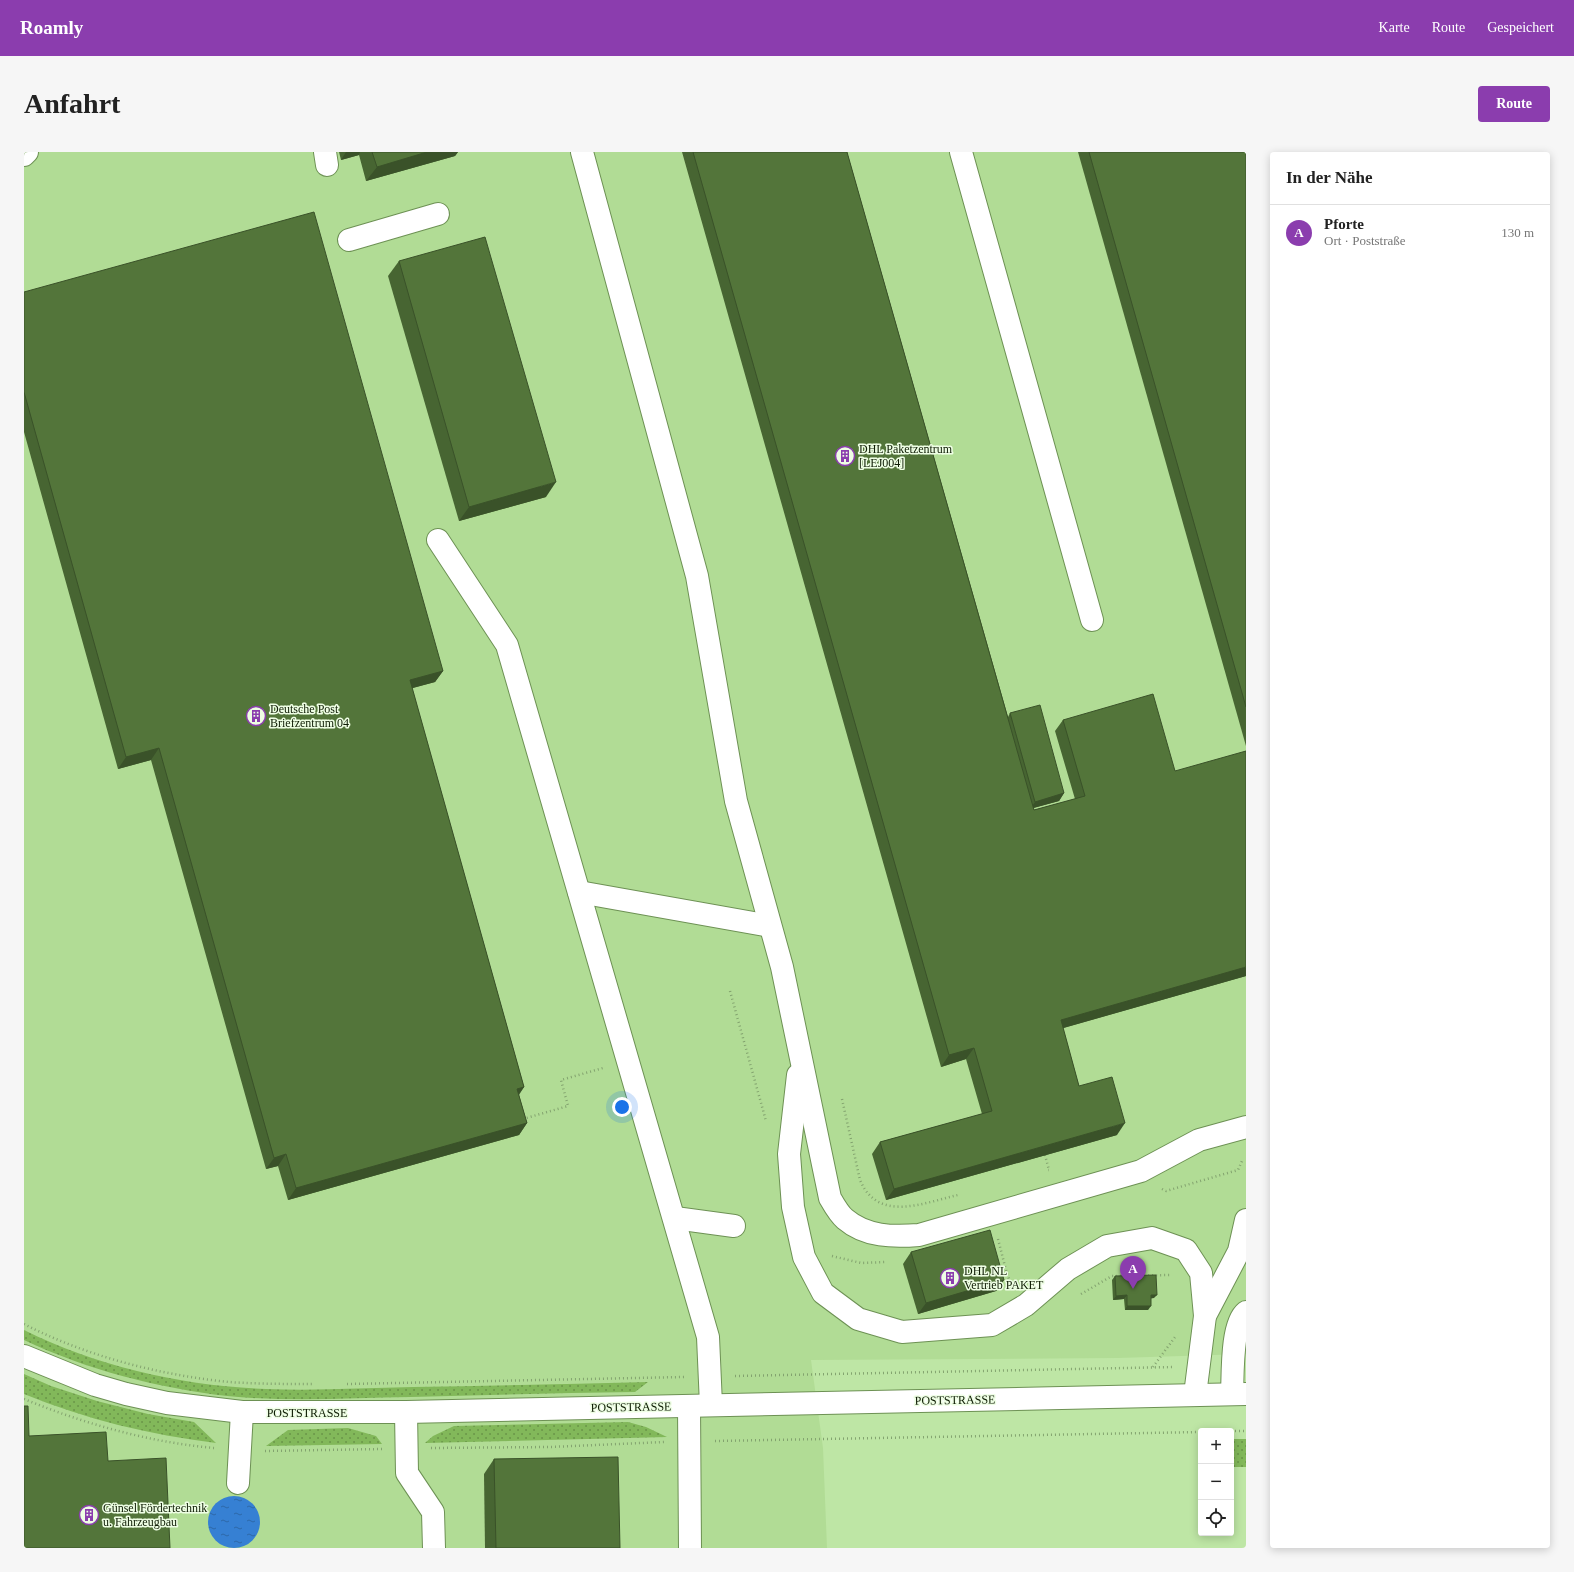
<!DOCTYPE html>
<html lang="de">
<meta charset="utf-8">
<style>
body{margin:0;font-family:Georgia,serif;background:#f6f6f6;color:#222}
.controls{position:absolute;right:12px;bottom:12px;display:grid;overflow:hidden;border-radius:4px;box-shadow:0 2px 10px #0003}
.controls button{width:36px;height:36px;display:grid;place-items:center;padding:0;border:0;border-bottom:1px solid #e0e0e0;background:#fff;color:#222;font:20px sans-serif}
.you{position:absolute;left:598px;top:955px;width:14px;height:14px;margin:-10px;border:3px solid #fff;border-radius:50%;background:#1a73e8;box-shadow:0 0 0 6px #1a73e833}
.badge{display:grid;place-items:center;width:26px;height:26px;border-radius:50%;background:#8b3dae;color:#fff;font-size:13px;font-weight:700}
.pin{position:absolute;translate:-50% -33px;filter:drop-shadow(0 1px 2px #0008)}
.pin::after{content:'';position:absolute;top:21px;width:14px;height:12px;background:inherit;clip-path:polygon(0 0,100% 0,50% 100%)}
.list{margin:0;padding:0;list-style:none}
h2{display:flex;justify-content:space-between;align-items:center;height:52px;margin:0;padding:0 16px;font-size:17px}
h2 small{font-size:13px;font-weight:400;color:#767676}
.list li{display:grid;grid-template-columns:26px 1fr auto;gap:12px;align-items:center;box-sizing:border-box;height:56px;padding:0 16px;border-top:1px solid #e0e0e0}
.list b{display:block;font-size:15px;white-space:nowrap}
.list p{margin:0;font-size:13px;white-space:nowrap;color:#767676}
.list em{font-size:13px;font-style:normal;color:#767676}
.icon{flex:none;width:22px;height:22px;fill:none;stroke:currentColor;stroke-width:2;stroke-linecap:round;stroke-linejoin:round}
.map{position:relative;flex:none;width:1222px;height:1396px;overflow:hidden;border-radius:4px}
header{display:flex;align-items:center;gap:24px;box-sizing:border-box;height:56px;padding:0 20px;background:#8b3dae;color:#fff}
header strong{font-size:19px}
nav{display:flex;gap:22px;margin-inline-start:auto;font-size:14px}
.intro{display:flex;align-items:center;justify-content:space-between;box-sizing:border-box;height:96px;padding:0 24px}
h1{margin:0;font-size:28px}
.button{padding:10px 18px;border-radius:4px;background:#8b3dae;color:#fff;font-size:14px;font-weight:700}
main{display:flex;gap:24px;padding:0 24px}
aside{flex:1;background:#fff;border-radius:4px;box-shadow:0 2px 10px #0003}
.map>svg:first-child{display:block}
.built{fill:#b1dc95}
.grass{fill:url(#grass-dots)}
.water{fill:url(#water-ripples)}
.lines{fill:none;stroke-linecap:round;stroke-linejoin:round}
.minor-casing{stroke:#6d9154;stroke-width:24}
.path{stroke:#83a36f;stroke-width:2.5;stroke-dasharray:1 3;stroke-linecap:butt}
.minor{stroke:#fff;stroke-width:22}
.wall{fill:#476532}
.shaded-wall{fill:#3a5229}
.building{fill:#53753a;stroke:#3a5229}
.labels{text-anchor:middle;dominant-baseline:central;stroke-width:3;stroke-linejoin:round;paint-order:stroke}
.poi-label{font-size:12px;fill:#0e1c04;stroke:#eefee4;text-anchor:start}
.street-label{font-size:12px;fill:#0e1c04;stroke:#eefee4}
</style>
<header>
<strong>Roamly</strong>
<nav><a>Karte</a><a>Route</a><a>Gespeichert</a></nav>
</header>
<div class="intro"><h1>Anfahrt</h1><a class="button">Route</a></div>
<main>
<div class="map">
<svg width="1222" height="1396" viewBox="0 0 1222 1396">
<defs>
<pattern id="grass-dots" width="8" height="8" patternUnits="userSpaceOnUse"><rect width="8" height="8" fill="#82b85a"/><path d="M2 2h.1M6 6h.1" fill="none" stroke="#699548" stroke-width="1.8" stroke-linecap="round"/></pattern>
<pattern id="water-ripples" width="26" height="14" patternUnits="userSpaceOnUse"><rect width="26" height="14" fill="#3680d3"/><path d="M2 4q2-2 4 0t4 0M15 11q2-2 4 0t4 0" fill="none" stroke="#2c68a9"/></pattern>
</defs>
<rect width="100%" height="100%" fill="#bee6a5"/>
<path class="built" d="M0 0H1222V1202L1094 1206 787 1208 799 1296 803 1396H0Z"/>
<g class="grass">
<path d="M0 1178C74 1215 160 1234 242 1237 291 1239 340 1236 389 1235 467 1234 546 1232 624 1230L611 1240C536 1241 461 1243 387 1245 326 1246 264 1250 203 1244 134 1236 63 1218 0 1188Z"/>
<path d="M0 1222 27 1234 73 1249 124 1262 170 1270 192 1291C126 1283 61 1267 0 1242Z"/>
<path d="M604 1270 622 1275 643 1285 401 1291 409 1284 430 1274Z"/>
<path d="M324 1276 352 1284 358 1292 242 1294 264 1278Z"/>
<rect x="1207" y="1287" width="15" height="28"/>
</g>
<circle class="water" cx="210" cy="1370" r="26"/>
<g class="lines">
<defs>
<g id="minor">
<path d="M301 0 303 13"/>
<path d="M558 0 673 424 712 649 758 815 806 1046C810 1053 815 1062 821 1067 842 1085 869 1085 895 1083L1117 1019 1175 988 1222 975"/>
<path d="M937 0 1068 468"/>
<path d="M0 3 3 0"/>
<path d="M325 88 414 62"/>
<path d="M414 388 483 493 684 1185 687 1253"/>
<path d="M555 740 746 774"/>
<path d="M774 923 765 1002 769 1055 780 1105 799 1141 834 1167 878 1180 968 1173 1002 1153 1044 1117 1083 1094 1128 1086 1162 1098 1177 1121 1181 1164"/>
<path d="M651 1066 710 1074"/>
<path d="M0 1204 71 1233 102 1242 143 1251 218 1260H382L1222 1242"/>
<path d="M1208 1242C1209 1223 1207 1172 1222 1160"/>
<path d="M1171 1243 1181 1164 1215 1099 1222 1068"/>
<path d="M665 1254 666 1396"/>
<path d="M382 1260 383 1321 409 1360 410 1396"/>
<path d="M214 1331 218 1260"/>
</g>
</defs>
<use href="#minor" class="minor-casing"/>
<g class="path">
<path d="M706 839 742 969"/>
<path d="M818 947 836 1028C854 1071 899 1051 934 1043"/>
<path d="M499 967 544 954 537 928 579 916"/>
<path d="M1021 1003 1025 1018H1024"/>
<path d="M1138 1037 1142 1039 1214 1018 1218 1009"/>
<path d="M974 1087 983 1122 987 1132"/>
<path d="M808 1104 837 1111 862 1110"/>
<path d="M1057 1142 1088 1124 1147 1123"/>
<path d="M0 1172C62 1204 135 1223 205 1230 233 1232 262 1232 290 1232"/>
<path d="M1129 1215 1151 1185"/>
<path d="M711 1224 1150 1215"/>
<path d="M323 1232 660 1225"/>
<path d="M0 1247C61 1272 124 1290 190 1296"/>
<path d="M1207 1279H1222"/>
<path d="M691 1289 1177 1280"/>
<path d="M407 1296 526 1295 640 1290"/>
<path d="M241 1299 358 1297"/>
</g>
<use href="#minor" class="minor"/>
</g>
<g class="wall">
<path d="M315 0H434L431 4 342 29 335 3 317 8Z"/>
<path d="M658 0H823L984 565 986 561 1040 641 1035 649 1009 656 1010 658 1051 647 1031 579 1039 568 1151 619 1222 824 1039 876 1055 934 1093 983 862 1048 848 1002 856 990 958 962 942 907 917 915Z"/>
<path d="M1054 0H1221L1222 3V594Z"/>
<path d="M375 109 522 345 435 369 364 124Z"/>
<path d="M0 140 419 519 411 530 388 536 500 935 495 943 503 971 495 983 264 1048 254 1014 242 1017 127 608 94 617 0 280Z"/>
<path d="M887 1100 980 1128 972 1139 894 1162 879 1112Z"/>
<path d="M1091 1124 1130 1146H1127L1124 1158H1101L1100 1147 1089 1148 1088 1128Z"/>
<path d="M470 1307 596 1396H461L460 1322Z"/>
</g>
<g class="shaded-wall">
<path d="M322 0H336L335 3 317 8Z"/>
<path d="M403 0H434L431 4 342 29 353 15Z"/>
<path d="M532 330 522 345 435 369 445 355Z"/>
<path d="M419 519 411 530 378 539 386 528Z"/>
<path d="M135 596 127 608 94 617 102 605Z"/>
<path d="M1040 641 1035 649 1006 657 1011 650Z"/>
<path d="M1222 815V824L1029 879 1037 868Z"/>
<path d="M950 896 942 907 917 915 925 903Z"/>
<path d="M500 935 492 946 493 937Z"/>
<path d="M503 971 495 983 264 1048 272 1036Z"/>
<path d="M1101 971 1093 983 862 1048 870 1037Z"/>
<path d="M262 1002 254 1014 242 1017 250 1006Z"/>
<path d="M980 1128 972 1139 894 1162 902 1151Z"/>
<path d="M1103 1143 1100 1147 1089 1148 1092 1144Z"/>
<path d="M1127 1143H1133L1130 1146 1124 1147Z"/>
<path d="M1103 1154H1127L1124 1158H1101Z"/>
</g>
<g class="building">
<path d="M348 0H403L353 15Z"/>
<path d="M669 0H823L1010 658 1061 644 1039 568 1129 542 1151 619 1222 599V815L1037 868 1055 934 1088 925 1101 971 870 1037 856 990 968 959 950 896 925 903Z"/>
<path d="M1065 0H1221L1222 3V555Z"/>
<path d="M290 60 419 519 386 528 500 935 493 937 503 971 272 1036 262 1002 250 1006 135 596 102 605 0 240V140Z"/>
<path d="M461 85 532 330 445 355 375 109Z"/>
<path d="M1016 553 1040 641 1011 650 986 561Z"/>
<path d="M966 1078 980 1128 902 1151 887 1100Z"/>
<path d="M1132 1123 1133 1143H1127V1154H1103V1143L1092 1144 1091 1124Z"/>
<path d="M0 1254H4L5 1284 82 1280 84 1309 142 1306 146 1396H0Z"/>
<path d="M594 1305 596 1396H472L470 1307Z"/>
</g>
<defs>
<symbol id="building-ring" viewBox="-11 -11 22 22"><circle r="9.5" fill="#eefee4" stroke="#8b3dae" stroke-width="1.5"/><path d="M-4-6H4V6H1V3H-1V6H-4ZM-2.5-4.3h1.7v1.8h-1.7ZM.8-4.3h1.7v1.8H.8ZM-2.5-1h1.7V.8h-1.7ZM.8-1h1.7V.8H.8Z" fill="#8b3dae"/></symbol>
</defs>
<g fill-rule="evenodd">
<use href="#building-ring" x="810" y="293" width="22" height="22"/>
<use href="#building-ring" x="221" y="553" width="22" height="22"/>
<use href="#building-ring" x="915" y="1115" width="22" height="22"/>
<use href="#building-ring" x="54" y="1352" width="22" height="22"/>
</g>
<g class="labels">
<g class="poi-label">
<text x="835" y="297">DHL Paketzentrum<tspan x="835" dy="14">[LEJ004]</tspan></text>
<text x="246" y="557">Deutsche Post<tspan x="246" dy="14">Briefzentrum 04</tspan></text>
<text x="940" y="1119">DHL NL<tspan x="940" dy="14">Vertrieb PAKET</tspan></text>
<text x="79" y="1356">Günsel Fördertechnik<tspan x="79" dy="14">u. Fahrzeugbau</tspan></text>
</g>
<g class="street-label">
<text transform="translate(931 1248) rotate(-1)">POSTSTRASSE</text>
<text transform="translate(607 1255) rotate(-1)">POSTSTRASSE</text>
<text x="283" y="1261">POSTSTRASSE</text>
</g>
</g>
</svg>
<div class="controls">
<button>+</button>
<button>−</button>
<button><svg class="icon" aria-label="locate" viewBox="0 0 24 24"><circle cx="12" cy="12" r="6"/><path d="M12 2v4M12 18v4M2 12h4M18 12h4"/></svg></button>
</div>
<div class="you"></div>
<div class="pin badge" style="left:1109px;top:1137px">A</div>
</div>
<aside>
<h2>In der Nähe<small></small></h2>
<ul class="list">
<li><span class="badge">A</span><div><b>Pforte</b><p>Ort · Poststraße</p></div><em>130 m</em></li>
</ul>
</aside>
</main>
